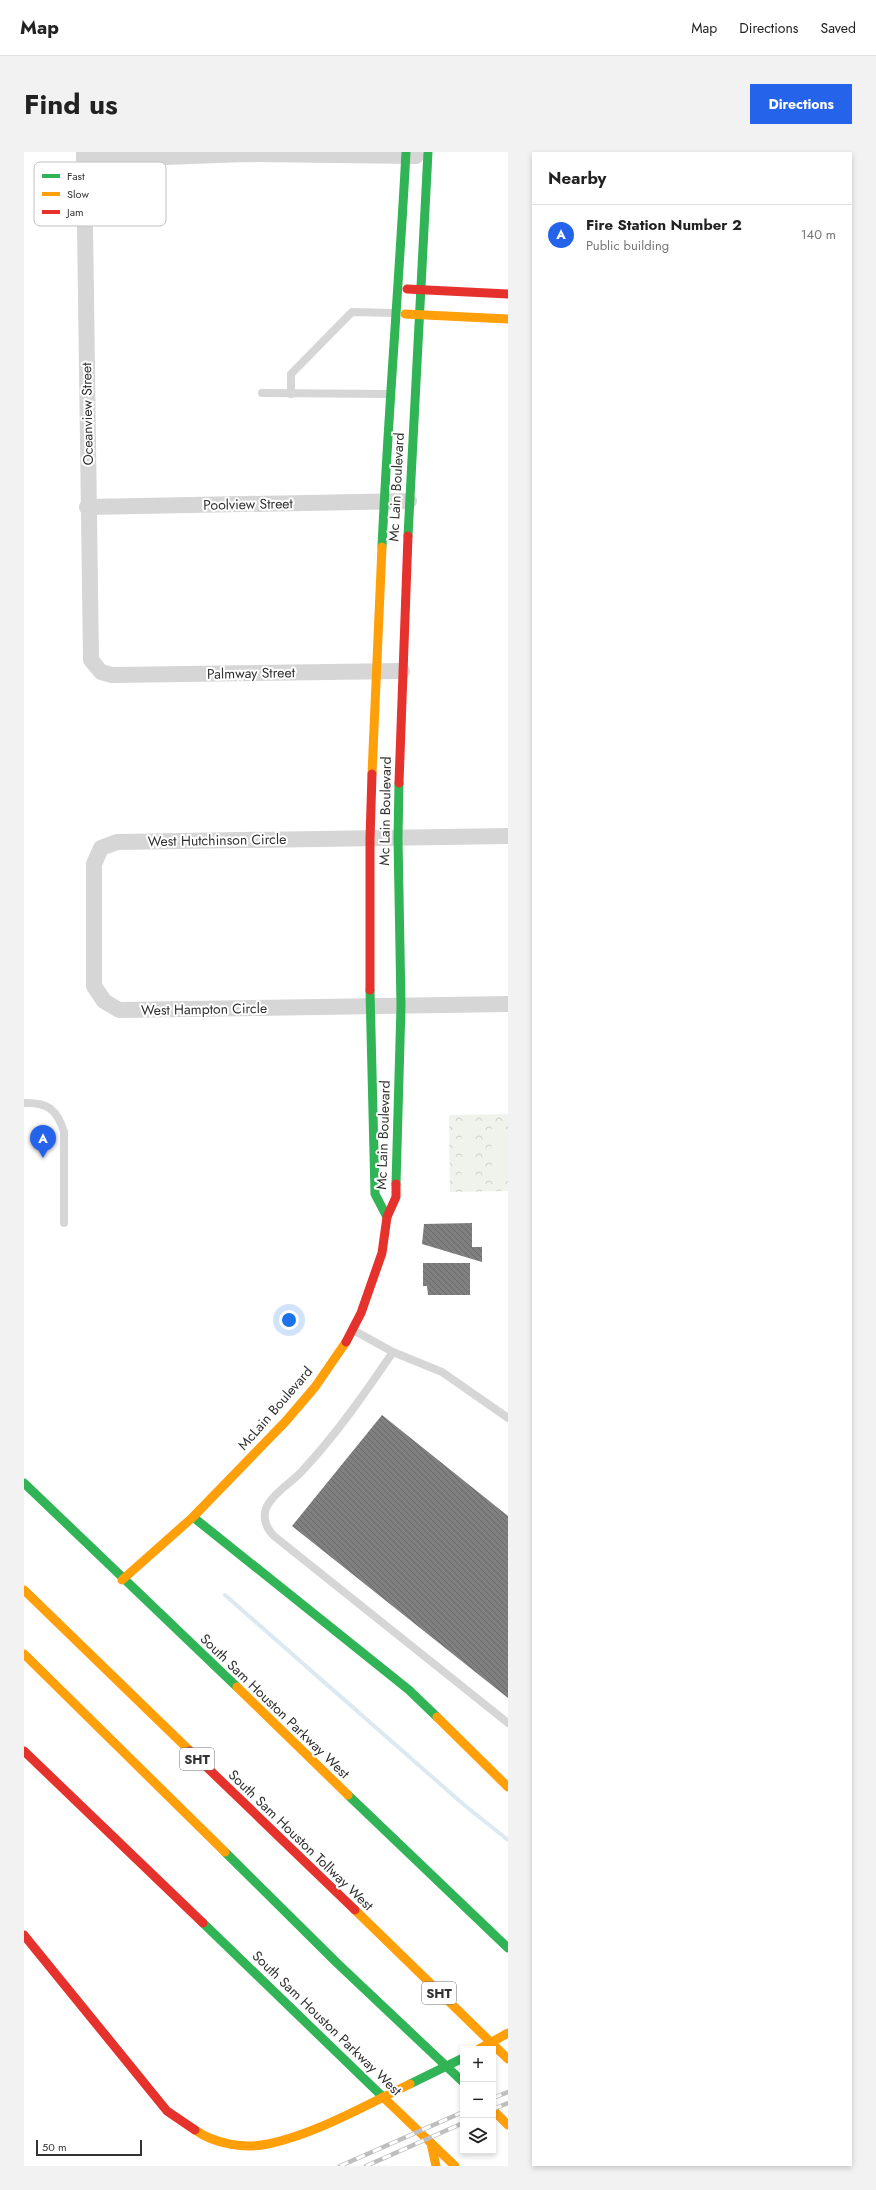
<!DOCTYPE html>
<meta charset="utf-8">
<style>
body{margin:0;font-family:Jost,sans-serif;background:#f2f2f2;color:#222}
.controls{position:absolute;right:12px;bottom:12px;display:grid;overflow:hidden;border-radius:0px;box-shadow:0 2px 6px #0003}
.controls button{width:36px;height:36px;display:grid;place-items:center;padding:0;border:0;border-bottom:1px solid #e0e0e0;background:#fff;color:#222;font:20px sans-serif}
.scale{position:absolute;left:12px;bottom:10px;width:106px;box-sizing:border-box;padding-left:4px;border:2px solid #323232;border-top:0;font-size:11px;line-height:14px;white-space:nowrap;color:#323232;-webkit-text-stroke:3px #fff;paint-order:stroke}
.you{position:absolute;left:265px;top:1168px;width:14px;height:14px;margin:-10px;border:3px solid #fff;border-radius:50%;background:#1a73e8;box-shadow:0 0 0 6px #1a73e833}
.badge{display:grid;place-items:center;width:26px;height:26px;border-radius:50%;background:#2563eb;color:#fff;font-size:13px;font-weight:700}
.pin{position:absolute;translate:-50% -33px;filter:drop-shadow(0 1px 2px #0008)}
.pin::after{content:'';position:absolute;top:21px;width:14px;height:12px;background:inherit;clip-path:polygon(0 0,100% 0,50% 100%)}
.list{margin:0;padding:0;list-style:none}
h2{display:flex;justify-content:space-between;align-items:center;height:52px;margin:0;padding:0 16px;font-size:17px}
h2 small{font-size:13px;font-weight:400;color:#767676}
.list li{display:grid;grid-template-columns:26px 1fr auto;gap:12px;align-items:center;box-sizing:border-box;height:60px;padding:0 16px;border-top:1px solid #e0e0e0}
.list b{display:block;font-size:15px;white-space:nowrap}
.list p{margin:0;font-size:13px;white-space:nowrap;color:#767676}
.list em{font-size:13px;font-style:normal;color:#767676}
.icon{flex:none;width:22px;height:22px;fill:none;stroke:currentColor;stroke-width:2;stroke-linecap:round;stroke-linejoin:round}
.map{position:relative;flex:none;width:484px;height:2014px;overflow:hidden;border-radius:0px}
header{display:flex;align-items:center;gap:24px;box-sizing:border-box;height:56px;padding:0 20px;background:#fff;border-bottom:1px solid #e0e0e0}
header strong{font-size:19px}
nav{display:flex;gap:22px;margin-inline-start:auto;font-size:14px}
.intro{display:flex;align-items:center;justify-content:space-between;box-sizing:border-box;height:96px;padding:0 24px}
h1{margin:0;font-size:28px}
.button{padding:10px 18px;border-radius:0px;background:#2563eb;color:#fff;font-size:14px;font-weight:700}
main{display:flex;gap:24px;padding:0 24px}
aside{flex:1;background:#fff;border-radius:0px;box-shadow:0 2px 6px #0003}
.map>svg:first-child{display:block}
.park{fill:url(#park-crowns)}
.pitch{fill:#f0f2ec}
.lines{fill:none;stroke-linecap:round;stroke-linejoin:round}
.stream{stroke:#dce9f0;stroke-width:4}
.building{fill:url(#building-back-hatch)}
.lane{stroke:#d6d6d6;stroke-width:8}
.street{stroke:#d6d6d6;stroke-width:16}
.fast{stroke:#30b455;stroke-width:9}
.slow{stroke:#ff9f0a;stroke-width:9}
.jam{stroke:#e5322d;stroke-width:9}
.rail-casing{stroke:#bebebe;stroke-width:4.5}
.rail{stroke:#fff;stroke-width:3;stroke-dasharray:9;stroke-linecap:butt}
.labels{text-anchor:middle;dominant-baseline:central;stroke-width:4;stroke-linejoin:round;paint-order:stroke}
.shield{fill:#fff;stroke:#707070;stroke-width:1}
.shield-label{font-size:13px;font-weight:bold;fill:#323232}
.street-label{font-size:14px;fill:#323232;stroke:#fff}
.key{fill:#fff;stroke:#c2c2c2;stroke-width:1}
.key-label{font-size:11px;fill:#323232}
</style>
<header>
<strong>Map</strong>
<nav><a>Map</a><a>Directions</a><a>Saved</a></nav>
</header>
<div class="intro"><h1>Find us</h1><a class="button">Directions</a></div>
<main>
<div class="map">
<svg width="484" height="2014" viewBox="0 0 484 2014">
<defs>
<pattern id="park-crowns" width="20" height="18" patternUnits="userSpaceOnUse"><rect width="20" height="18" fill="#f0f2ec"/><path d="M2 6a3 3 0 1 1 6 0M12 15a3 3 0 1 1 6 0" fill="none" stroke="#ced0cb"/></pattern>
<pattern id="building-back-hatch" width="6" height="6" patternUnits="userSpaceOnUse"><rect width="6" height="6" fill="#808080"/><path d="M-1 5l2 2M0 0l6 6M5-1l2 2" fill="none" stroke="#696969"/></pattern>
</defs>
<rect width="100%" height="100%" fill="#fff"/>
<path class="park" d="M484 962V1039L426 1040 425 963Z"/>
<g class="pitch">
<path d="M437 970H450L451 997 438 998Z"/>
<path d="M467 977H484V1027H468Z"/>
<path d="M437 1007H450L451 1034 438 1035Z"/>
</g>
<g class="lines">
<path class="stream" d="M201 1443 439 1652 484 1688"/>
</g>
<g class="building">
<path d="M14 976H27V996H15Z"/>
<path d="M448 1071V1095H458V1110L398 1092 400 1072Z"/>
<path d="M399 1111H446V1143H404L403 1134H399Z"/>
<path d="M358 1263 484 1364V1546L268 1374Z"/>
</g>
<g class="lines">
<g class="lane">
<path d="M238 241 364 242"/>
<path d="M267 242V222L328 160 371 161"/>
<path d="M0 951C23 950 33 957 40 980V1071"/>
<path d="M329 1178 369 1200 418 1220 484 1266"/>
<path d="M369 1200C341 1241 314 1280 280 1317 270 1329 253 1338 245 1351 237 1362 241 1375 250 1384L484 1571"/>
</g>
<g class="street">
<path d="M60 0 67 508 77 520 88 523 378 519"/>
<path d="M60 8 221 2 392 4"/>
<path d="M63 355 385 349"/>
<path d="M484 684 93 690 77 696 70 712V834L80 849 95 858 484 852"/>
</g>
<g class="fast">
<path d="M384 384 404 0"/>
<path d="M358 395C364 263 375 132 382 0"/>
<path d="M346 838 351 1042 363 1065"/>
<path d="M372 1032 377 854 374 686 375 631"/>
<path d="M0 1331 213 1535"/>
<path d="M169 1365 385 1538 413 1565"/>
<path d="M324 1643 484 1796"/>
<path d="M201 1700 313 1811 439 1930"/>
<path d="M179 1771 359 1945"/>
<path d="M386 1932 439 1906"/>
</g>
<g class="slow">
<path d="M381 162 484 167"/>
<path d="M348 622 358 395"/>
<path d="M98 1428 169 1365 262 1269 291 1235 322 1190"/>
<path d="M0 1438 166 1599"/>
<path d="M0 1502 201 1700"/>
<path d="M213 1535 324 1643"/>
<path d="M413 1565 484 1635"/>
<path d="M331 1758 484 1907"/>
<path d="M455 1897 484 1881"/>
<path d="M359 1945 431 2014"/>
<path d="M469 1958 484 1973"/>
<path d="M171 1978C191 1992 220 1997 244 1992 292 1982 342 1953 386 1932"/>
<path d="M407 1991 412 2014"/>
</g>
<g class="jam">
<path d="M383 137 484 142"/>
<path d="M375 631 384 384"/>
<path d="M346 838V687L348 622"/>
<path d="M322 1190 337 1161 358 1101 363 1065 372 1045V1032"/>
<path d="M0 1599 179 1771"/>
<path d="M166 1599 331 1758"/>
<path d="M0 1783 143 1959 171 1978"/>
</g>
<defs>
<g id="rail">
<path d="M469 1946 484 1940"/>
<path d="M469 1957 484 1951"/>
<path d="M316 2014 439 1960"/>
<path d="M342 2014 439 1971"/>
</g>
</defs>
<use href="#rail" class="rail-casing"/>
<use href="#rail" class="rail"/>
</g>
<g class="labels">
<g class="shield">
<rect x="156" y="1596" width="34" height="22" rx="3"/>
<rect x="398" y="1830" width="34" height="22" rx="3"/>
</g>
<g class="shield-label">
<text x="173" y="1607">SHT</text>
<text x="415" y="1841">SHT</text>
</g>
<g class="street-label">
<text transform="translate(63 262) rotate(-91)">Oceanview Street</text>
<text transform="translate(372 335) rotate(-87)">Mc Lain Boulevard</text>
<text transform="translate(224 352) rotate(-1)">Poolview Street</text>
<text transform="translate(227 521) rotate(-1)">Palmway Street</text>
<text transform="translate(361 659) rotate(-89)">Mc Lain Boulevard</text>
<text transform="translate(193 688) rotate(-1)">West Hutchinson Circle</text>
<text transform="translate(180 857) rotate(-1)">West Hampton Circle</text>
<text transform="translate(359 983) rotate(-88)">Mc Lain Boulevard</text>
<text transform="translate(251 1256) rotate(-49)">McLain Boulevard</text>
<text transform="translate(251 1554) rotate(44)">South Sam Houston Parkway West</text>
<text transform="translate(277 1688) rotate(44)">South Sam Houston Tollway West</text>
<text transform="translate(303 1871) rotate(44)">South Sam Houston Parkway West</text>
</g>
</g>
<rect x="10" y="10" width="132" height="64" rx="6" class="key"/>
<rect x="18" y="22" width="18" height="4" fill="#30b455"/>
<rect x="18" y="40" width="18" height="4" fill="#ff9f0a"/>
<rect x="18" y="58" width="18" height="4" fill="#e5322d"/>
<g class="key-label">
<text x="43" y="28">Fast</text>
<text x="43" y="46">Slow</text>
<text x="43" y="64">Jam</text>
</g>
</svg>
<div class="controls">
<button>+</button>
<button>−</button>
<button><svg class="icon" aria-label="layers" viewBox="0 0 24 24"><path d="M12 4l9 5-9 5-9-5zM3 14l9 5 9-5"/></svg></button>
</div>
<div class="scale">50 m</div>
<div class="you"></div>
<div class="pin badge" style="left:19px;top:1006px">A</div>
</div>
<aside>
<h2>Nearby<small></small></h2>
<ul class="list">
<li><span class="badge">A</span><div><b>Fire Station Number 2</b><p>Public building</p></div><em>140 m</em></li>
</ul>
</aside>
</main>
